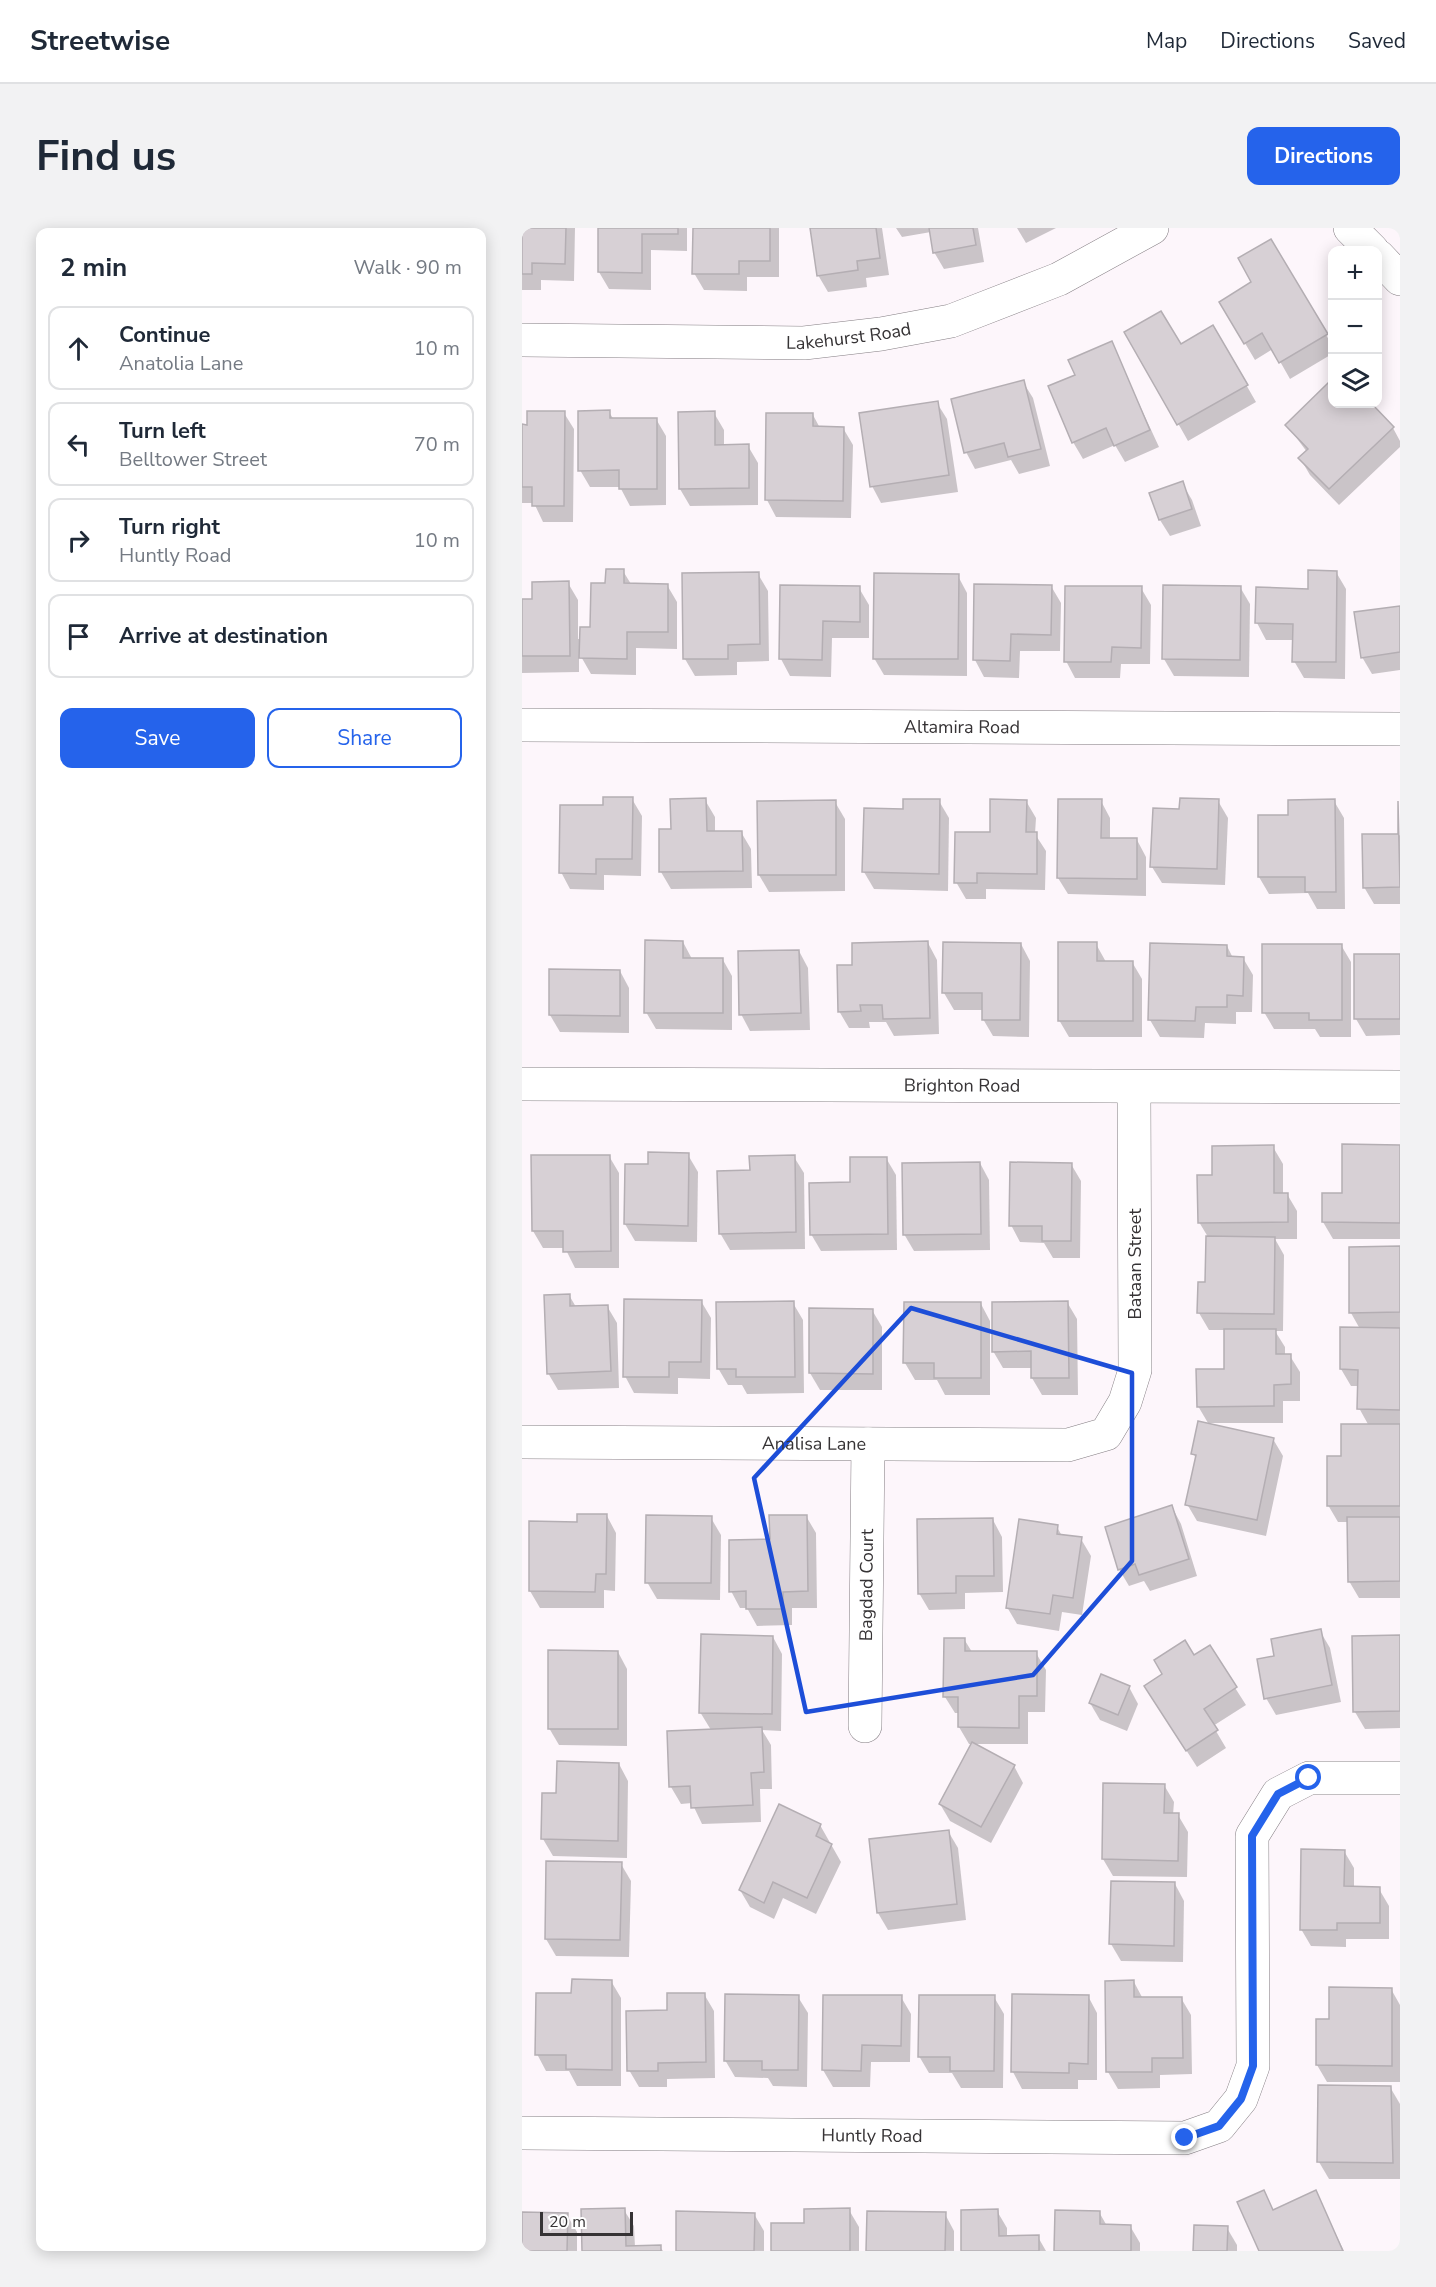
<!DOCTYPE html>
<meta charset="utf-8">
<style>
body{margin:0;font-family:"Nunito Sans",sans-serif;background:#f2f2f3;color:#1f2937}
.controls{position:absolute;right:18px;top:18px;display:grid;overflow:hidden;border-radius:12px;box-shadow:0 3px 15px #0003}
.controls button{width:54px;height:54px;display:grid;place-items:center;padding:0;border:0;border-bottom:2px solid #e0e1e3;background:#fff;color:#1f2937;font:30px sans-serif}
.scale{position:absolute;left:18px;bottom:15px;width:93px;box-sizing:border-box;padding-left:6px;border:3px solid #363335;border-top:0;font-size:16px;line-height:21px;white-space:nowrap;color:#363335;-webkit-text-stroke:4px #fff;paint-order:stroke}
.stop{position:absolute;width:18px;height:18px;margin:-14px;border:4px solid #2563eb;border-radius:50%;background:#fff}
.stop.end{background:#2563eb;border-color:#fff;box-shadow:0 2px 6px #0008}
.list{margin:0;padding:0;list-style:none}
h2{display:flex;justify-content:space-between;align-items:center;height:78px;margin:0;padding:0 24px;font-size:26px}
h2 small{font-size:20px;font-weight:400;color:#747a83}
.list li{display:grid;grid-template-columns:39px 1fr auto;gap:18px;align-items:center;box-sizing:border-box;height:84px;margin:0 12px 12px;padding:0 12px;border:2px solid #e0e1e3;border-radius:12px}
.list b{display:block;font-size:22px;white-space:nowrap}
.list p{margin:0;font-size:20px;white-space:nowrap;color:#747a83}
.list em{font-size:20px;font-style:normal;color:#747a83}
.actions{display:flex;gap:12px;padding:18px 24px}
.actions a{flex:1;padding:14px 0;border:2px solid #2563eb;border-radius:12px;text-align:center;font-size:21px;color:#2563eb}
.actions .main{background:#2563eb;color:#fff}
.icon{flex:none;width:33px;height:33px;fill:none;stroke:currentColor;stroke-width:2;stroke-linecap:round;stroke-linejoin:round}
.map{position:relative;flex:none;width:878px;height:2023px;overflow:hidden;border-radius:12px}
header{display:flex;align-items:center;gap:36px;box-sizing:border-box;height:84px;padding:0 30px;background:#fff;border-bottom:2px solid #e0e1e3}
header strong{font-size:28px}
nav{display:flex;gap:33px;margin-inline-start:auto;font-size:21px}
.intro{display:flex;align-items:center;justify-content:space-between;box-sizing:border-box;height:144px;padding:0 36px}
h1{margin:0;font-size:42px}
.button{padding:15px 27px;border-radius:12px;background:#2563eb;color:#fff;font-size:21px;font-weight:700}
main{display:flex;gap:36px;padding:0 36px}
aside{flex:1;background:#fff;border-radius:12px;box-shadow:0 3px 15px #0003}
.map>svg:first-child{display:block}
.shadow{fill:#0003}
.building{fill:#d7d0d5;stroke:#b4aeb3;stroke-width:1.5}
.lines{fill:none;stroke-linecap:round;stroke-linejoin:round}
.minor-casing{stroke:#847e83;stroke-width:34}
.minor{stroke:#fff;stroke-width:33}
.route{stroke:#2563eb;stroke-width:8}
.marked{fill:none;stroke:#1d4ed8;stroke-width:4.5;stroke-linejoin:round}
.labels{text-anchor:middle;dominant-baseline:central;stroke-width:5;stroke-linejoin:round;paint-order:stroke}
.street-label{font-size:18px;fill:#363335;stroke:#fff}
</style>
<header>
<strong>Streetwise</strong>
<nav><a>Map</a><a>Directions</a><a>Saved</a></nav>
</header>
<div class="intro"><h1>Find us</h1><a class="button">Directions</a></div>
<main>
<aside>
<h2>2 min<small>Walk · 90 m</small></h2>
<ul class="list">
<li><svg class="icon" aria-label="ahead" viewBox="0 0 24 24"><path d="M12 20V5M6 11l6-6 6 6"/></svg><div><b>Continue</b><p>Anatolia Lane</p></div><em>10 m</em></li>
<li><svg class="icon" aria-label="left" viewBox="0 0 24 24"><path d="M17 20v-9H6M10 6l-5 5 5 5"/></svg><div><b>Turn left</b><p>Belltower Street</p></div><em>70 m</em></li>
<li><svg class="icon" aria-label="right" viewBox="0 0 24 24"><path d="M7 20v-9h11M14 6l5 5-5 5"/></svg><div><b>Turn right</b><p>Huntly Road</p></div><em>10 m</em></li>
<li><svg class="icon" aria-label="arrive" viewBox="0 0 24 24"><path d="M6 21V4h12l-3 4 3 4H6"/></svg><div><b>Arrive at destination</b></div></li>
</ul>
<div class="actions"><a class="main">Save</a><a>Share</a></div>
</aside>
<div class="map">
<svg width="878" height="2023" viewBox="0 0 878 2023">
<rect width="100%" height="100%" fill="#fdf6fb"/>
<g class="shadow">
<path d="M0 0H53L52 53 19 52V62H0Z"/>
<path d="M78 0H165V23L129 22V62L87 61 77 44Z"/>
<path d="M172 0H257V49H225V63L182 62 172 45Z"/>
<path d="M290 0H360L367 47 344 50 345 59 306 64 296 47Z"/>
<path d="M374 0H456L462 34 422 41 412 24 409 4 380 9Z"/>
<path d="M495 0H534L504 15Z"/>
<path d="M748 13 810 117V126L768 151 751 121 733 132 708 90 731 54Z"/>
<path d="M691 99 734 174 666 213 605 105 658 118Z"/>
<path d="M589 115 637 219 603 234 593 217 561 231 551 214 555 148Z"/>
<path d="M501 154 511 170 528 238 497 246 489 232 453 241 444 224Z"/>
<path d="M807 156 810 159V176L828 178 847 176 871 200 878 213V219L817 277 788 247 778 230 785 224 765 197Z"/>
<path d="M415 175 425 191 436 264 359 275 350 258Z"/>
<path d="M87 184 92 192 134 191 144 208V277L108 278 98 259H68L58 242Z"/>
<path d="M42 185 52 201 51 294H21L12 275H0V198H7Z"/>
<path d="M192 185 202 202V218H226L236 235V277L168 278 158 261Z"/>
<path d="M246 186 291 187 298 200H321L331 217 329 290 254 289 245 272Z"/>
<path d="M660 255 670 272 679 298 648 308 638 292 629 266Z"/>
<path d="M101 343 109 356 145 357 155 374V421L114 420V447L69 446 57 425V444L0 445V372H12L46 355 56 372V411H59L69 401Z"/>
<path d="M814 344 824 361 823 451 782 450 772 433V412H744L735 395Z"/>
<path d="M236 346 246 363 247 433 215 434V447L173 448 163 431Z"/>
<path d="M436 348 445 365V448L362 447 352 430Z"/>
<path d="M529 358 539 375 538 423H498L497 450 462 449 453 432Z"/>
<path d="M643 358 718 359 728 376 727 449 652 448 642 431Z"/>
<path d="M260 359 337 360 347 377V410H310L309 449 268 448 259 431Z"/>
<path d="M619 360 629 377 628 436H599L598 450H553L544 433Z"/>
<path d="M878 379V442L850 446 840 429Z"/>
<path d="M110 571 120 588 119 648 82 647V662L48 661 39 644 83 579Z"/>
<path d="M183 572 193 589V604H219L229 621 230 660 149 661 139 644 138 603 150 602Z"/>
<path d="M417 573 427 590 426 663 352 661 342 644 382 582Z"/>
<path d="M504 573 514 590 513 606 524 623 523 662 464 661V671H444L434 654 469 606Z"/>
<path d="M579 573 588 590V611L615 612 624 629V668L546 666 536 650Z"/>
<path d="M696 573 706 590 703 657 640 655 630 639 659 582Z"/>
<path d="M812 573 822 590 823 681H795L786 665 747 666 737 649 767 588Z"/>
<path d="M313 574 323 591V663L247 664 237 647Z"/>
<path d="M878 575V676H852L842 659V608L878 607Z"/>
<path d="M161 714 170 731 201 732 210 748V802L134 801 124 784Z"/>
<path d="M406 715 415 732 417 806 372 808 364 794H347L348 800H327L317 783 332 738Z"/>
<path d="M499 716 508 733 507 809 471 808 461 791 462 782H432L422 765Z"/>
<path d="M574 716 584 734H610L620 751V809H547L537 792Z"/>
<path d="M819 717 829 734V809H798L793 801H752L742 784Z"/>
<path d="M705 718 711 730H721L731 747 730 784H714V796L683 795 682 810 638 809 628 792Z"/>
<path d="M277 723 286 740 288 802 228 803 219 786Z"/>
<path d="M878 727V807L844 808 834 791Z"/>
<path d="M98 743 107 760V805L38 804 28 787Z"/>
<path d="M878 918V1011H811L801 994 821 966Z"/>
<path d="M751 919 761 936V966H765L775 983V1011H753L762 1027 761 1103H753L763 1119V1128H768L778 1144V1173H761V1195H686L676 1178 704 1143 703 1102H687L677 1085 685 1055 686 1009 677 994 692 949Z"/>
<path d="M166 927 176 944 175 1014 113 1013 103 996 128 938Z"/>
<path d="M87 928 97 945V1040H53L43 1020H21L11 1003Z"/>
<path d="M272 929 282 945 283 1021 208 1022 198 1005 230 943Z"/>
<path d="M364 930 374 947 375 1022 299 1023 289 1006 329 955Z"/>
<path d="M458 935 467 952 468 1022 392 1023 382 1006Z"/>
<path d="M549 936 559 953 558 1030H531L522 1015 498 1014 489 997Z"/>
<path d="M878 1019V1370H837L827 1353V1294H816L806 1277 820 1230 847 1198 837 1180V1158H829L819 1141 838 1101 829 1085Z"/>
<path d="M47 1067 54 1079 85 1078 95 1095 97 1160 36 1162 26 1145Z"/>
<path d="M179 1073 189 1090 188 1151 156 1150V1166L112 1165 103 1148Z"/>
<path d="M545 1074 555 1091 556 1167H520L510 1150V1140H481L471 1123Z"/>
<path d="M271 1075 281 1092 282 1165 225 1166 220 1157H206L196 1140Z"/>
<path d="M459 1076 468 1093V1167H423L415 1152H393L383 1135Z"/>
<path d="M289 1082H350L360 1099V1162H298L288 1145Z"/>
<path d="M751 1211 761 1228 744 1308 675 1293 665 1276 675 1232 671 1225Z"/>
<path d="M650 1279 659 1296 675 1348 628 1363 622 1353 607 1358 597 1341Z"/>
<path d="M85 1288 94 1305 93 1363 82 1362V1380H18L8 1363 9 1295H56Z"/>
<path d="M284 1288 294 1305 295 1380H270V1397L235 1398 225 1380H218L209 1363 249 1313Z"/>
<path d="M189 1290 199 1307 198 1372 135 1371 125 1354Z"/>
<path d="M471 1292 480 1309 481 1364 443 1365V1381L407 1382 397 1365Z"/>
<path d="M535 1299 540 1308 559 1311 569 1328 560 1387 540 1384 537 1403 495 1396 485 1379Z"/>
<path d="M798 1403 808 1420 819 1474 754 1487 744 1470 754 1429Z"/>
<path d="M251 1409 260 1426 259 1503 240 1502 249 1517 250 1561H238L239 1594 180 1596 170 1575 159 1576 149 1559 189 1502 178 1484Z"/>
<path d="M878 1409V1500L843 1501 833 1484Z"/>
<path d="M442 1411 450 1424 514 1425 524 1442 523 1484H506V1516H447L437 1499V1485H433L423 1469Z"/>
<path d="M687 1419 724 1477 691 1498 704 1520 675 1539 634 1475 672 1429Z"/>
<path d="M96 1424 105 1441V1518L37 1517 27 1500Z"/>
<path d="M607 1459 616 1476 605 1503 578 1492 568 1475Z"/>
<path d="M97 1536 106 1553 105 1630 31 1628 21 1611 22 1567H35Z"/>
<path d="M492 1538 501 1555 469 1615 428 1593 418 1576Z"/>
<path d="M642 1557 652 1574 651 1587H656L666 1604 665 1649 591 1648 581 1631Z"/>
<path d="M298 1597 319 1634 294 1686 261 1670 252 1691 228 1679 218 1662Z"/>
<path d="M426 1603 436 1620 444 1692 366 1702 356 1685Z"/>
<path d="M822 1623 832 1640V1660L857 1661 867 1678V1711H824V1719L789 1718 779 1701Z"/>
<path d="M99 1636 109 1653 107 1729 34 1728 24 1711Z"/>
<path d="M653 1656 662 1673 661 1734 599 1733 589 1716Z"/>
<path d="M89 1753 99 1770V1858H55L47 1843H24L15 1826 51 1767Z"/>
<path d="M612 1754 621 1771 659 1770 669 1787 670 1846 638 1847V1860L596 1861 586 1844Z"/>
<path d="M869 1761 878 1777V1854H805L795 1837 796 1793H809Z"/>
<path d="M182 1766 192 1783 193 1850 145 1851V1859H117L107 1842 146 1784Z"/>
<path d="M566 1768 575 1785V1852H556V1861H500L491 1844Z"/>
<path d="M276 1769 286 1785 285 1859 251 1858 246 1850 213 1849 203 1832Z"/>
<path d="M379 1769 389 1786 388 1834H349L348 1859H311L301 1842Z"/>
<path d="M472 1769 482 1786 481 1860H439L430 1845H407L397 1828Z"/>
<path d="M868 1859 878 1876V1951H807L797 1934Z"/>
<path d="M742 1964 752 1983 793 1964 822 2023H738Z"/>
<path d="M102 1982 112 1998 113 2019H138L141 2023H61Z"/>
<path d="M327 1982 337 1999V2023H251L283 1996Z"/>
<path d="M475 1983 485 2000V2009H516L524 2023H441Z"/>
<path d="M577 1984 585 1998H608L618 2015V2023H534Z"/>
<path d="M0 1986 45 1987 55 2004V2023H0Z"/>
<path d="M232 1986 242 2003V2023H155Z"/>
<path d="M423 1986 432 2003V2023H345Z"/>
<path d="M705 2000 715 2017V2023H673Z"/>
</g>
<g class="building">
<path d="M0 0H44L43 36 10 35V46H0Z"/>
<path d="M76 0H156V6H120V45L76 44Z"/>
<path d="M171 0H248V33H217V46H170Z"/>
<path d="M288 0H354L358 30 335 33 336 42 295 48Z"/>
<path d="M407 0H451L454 17 411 25Z"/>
<path d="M749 11 806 106 757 135 740 105 722 116 697 74 729 54 716 30Z"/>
<path d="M639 83 659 116 691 97 726 157 655 197 602 104Z"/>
<path d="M590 113 628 202 592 218 584 200 550 215 526 158 553 147 546 132Z"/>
<path d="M502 152 519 221 486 229 482 215 442 225 429 171Z"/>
<path d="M807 154 810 157V176H850L872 199 807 261 776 230 786 221 763 197Z"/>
<path d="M416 173 427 247 348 259 337 185Z"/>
<path d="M88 182V190H135V261H97V242L56 243V183Z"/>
<path d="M5 183H43L42 278H10V259H0V196L5 197Z"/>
<path d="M193 183V217L227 216V260L157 261 156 184Z"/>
<path d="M244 185H291V198L322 199 321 273 243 272Z"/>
<path d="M661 253 670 281 637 292 627 265Z"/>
<path d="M84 341H102V355L146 356V404H105V431L57 430 58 399H68L69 355H83Z"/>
<path d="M786 342 815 343 814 434H770L771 396 733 395 734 359 786 361Z"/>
<path d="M237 344 238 416 206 417V431H161L160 345Z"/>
<path d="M352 345 437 346 436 431H351Z"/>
<path d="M47 353 48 428H0V371H10V354Z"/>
<path d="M452 356 530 357 529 407 489 406 488 433 451 432Z"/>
<path d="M258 357 338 358V394L301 393 300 432 257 431Z"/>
<path d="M641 357 719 358 718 432 640 431Z"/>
<path d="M543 358H620L619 420 590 419 589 434H542Z"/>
<path d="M878 378V424L839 430 832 384Z"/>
<path d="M81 569H111L110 631H74V646L37 645 38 577H81Z"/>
<path d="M184 570 185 603H220L221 643 137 644V601H149L148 571Z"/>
<path d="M658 570 697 571 695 641 628 639 631 580 657 581Z"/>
<path d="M381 571H418L417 646 340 644 342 580 381 581Z"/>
<path d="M468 571 505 572 504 604H515V646L455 645V655H432L433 604H468Z"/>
<path d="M536 571H580L579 610H615V651L535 650Z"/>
<path d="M813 571 814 664H783V649H736V587H766V572Z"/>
<path d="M314 572V647H236L235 573Z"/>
<path d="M876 573 878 659 841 660 840 606H876Z"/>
<path d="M123 712 161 713V730H201V785H122Z"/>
<path d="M406 713 408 790 361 791 360 777H338L339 783 316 784 315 737H330V715Z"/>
<path d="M421 714 499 715 498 792H460V765H420Z"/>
<path d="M536 714H575V733H611V793H536Z"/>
<path d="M628 715 705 717V728L722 729 721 768 705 767V779H674L673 793 626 792Z"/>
<path d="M740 716H820V792H787V785H740Z"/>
<path d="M277 722 279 785 217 787 216 723Z"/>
<rect x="832" y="726" width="46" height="65"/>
<path d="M27 741 98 742V788L27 787Z"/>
<path d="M820 916 878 917V995L800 994V965H820Z"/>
<path d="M752 917V965H766V994L676 995 675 947H690V918Z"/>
<path d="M126 924 167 925 166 998 102 996 103 936H126Z"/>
<path d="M9 927H88L89 1023 41 1024V1003H10Z"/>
<path d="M273 927 274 1004 197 1006 195 943 228 942 227 928Z"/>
<path d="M328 929H365L366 1006 288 1007 287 955 328 954Z"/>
<path d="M458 934 459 1006 381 1007 380 935Z"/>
<path d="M488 934 550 935 549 1013H520V998H487Z"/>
<path d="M684 1008 753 1009 752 1086 675 1085 676 1054H683Z"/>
<path d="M878 1018V1084L827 1085V1019Z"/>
<path d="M48 1066V1078L86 1077 89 1143 25 1146 22 1067Z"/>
<path d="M102 1071 180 1072 179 1134H147V1149H101Z"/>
<path d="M272 1073 273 1149H214V1141H195L194 1074Z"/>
<path d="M546 1073 547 1150H509V1123L470 1124V1074Z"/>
<path d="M382 1074H459V1150H412V1135H381Z"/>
<path d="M287 1080 351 1081V1146L287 1145Z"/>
<path d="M818 1099 878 1100V1182L835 1181 836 1142 818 1141Z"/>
<path d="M702 1101H754V1126H769V1156L752 1157V1178L675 1179 674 1141H702Z"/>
<path d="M676 1193 752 1210 735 1292 663 1277 674 1227 669 1226Z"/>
<path d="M819 1196H878V1278H805V1228H819Z"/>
<path d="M650 1277 667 1331 617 1347 613 1336 596 1342 583 1299Z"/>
<path d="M55 1286H85L84 1346H74L73 1364 7 1363V1293L55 1294Z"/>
<path d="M124 1287 190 1288 189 1355H123Z"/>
<path d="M247 1287H285L286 1363 261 1364V1381H224V1363L207 1364V1312L248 1311Z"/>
<path d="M825 1289H878V1353L826 1354Z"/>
<path d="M471 1290 472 1348H434V1365L396 1366 395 1291Z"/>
<path d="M497 1291 536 1297 535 1306 560 1309 551 1370 531 1367 528 1386 484 1380Z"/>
<path d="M799 1401 810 1457 742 1471 735 1431 752 1428 749 1411Z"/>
<path d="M179 1406 251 1408 250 1486 177 1485Z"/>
<path d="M878 1407V1483L831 1484 830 1408Z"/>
<path d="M422 1410H443V1423H515V1468H497V1500L436 1499V1469H421Z"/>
<path d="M663 1412 672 1427 688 1417 715 1459 682 1481 696 1502 664 1523 622 1458 640 1446 632 1432Z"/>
<path d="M26 1422 96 1423V1501H26Z"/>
<path d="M579 1446 608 1458 596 1487 567 1475Z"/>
<path d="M240 1499 242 1544 229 1545 231 1577 169 1580 168 1558 147 1559 145 1503Z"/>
<path d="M450 1514 493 1537 459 1599 417 1576Z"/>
<path d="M35 1533 97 1535 96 1613 19 1611 20 1565H34Z"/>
<path d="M581 1555 643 1556 642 1585H657L656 1633 580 1631Z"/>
<path d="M257 1576 299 1596 294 1608 310 1616 285 1670 251 1654 242 1675 217 1662Z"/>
<path d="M427 1602 435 1676 355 1685 347 1611Z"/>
<path d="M779 1621 823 1622 822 1658 858 1659V1695H815V1702H778Z"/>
<path d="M24 1633 100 1634 98 1712 23 1711Z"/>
<path d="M589 1653 653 1654 652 1718 587 1716Z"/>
<path d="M50 1751 90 1752V1842L44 1841V1827H13L14 1765H49Z"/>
<path d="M612 1752V1769H660L661 1830H630V1844H584L583 1753Z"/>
<path d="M807 1759 870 1760V1838L794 1837V1791H807Z"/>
<path d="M145 1765H183L184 1834 136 1835V1843H105L104 1783 145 1782Z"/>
<path d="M203 1766 277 1767 276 1842H240V1833H202Z"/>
<path d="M490 1766 567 1767 566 1836 547 1835V1845L489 1844Z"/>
<path d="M301 1767H380L379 1818 340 1817 339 1843 300 1842Z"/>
<path d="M397 1767H473L472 1843H428V1829H396Z"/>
<path d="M796 1857 869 1858 871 1935 795 1934Z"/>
<path d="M742 1962 751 1982 794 1962 821 2023H737L715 1974Z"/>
<path d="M103 1980 104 2018 139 2017V2023H60L59 1981Z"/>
<path d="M328 1980V2023H249V1995H282V1981Z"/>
<path d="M476 1981 477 2008 517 2007V2023H439V1982Z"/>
<path d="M533 1982 578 1983V1996L609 1997V2023H532Z"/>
<path d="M154 1983 233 1985 232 2023H154Z"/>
<path d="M345 1983 424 1984 423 2023H344Z"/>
<path d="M0 1984 46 1985 45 2023H0Z"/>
<path d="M672 1997 706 1998 705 2023H671Z"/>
</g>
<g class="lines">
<defs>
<g id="minor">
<path d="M828 0 850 22"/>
<path d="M856 28 878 51"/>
<path id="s1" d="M0 112 282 115 359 106 429 93 537 51 630 0"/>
<path id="s2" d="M0 497 878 501"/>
<path id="s3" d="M0 856 878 859"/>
<path id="s4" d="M0 1214 546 1217 584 1206 603 1174 613 1142 612 860"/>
<path id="s5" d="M343 1498 346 1216"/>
<path id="s6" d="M0 1905 663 1910 697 1898 719 1871 731 1838 730 1608 756 1566 787 1550H878"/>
</g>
</defs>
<use href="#minor" class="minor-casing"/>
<use href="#minor" class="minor"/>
</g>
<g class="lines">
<path class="route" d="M663 1910 697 1898 719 1871 731 1838 730 1608 756 1566 787 1550"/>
</g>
<path class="marked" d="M389 1080 610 1145V1333L511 1447 284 1484 232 1250Z"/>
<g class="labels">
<g class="street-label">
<text stroke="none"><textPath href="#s1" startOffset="327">Lakehurst Road</textPath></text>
<text stroke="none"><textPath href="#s2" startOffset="440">Altamira Road</textPath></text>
<text stroke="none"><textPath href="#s3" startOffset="440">Brighton Road</textPath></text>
<text transform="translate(613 1036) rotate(-90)">Bataan Street</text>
<text stroke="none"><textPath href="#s4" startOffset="292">Analisa Lane</textPath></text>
<text stroke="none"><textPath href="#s5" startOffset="141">Bagdad Court</textPath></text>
<text stroke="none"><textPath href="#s6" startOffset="350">Huntly Road</textPath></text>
</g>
</g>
</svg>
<div class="controls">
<button>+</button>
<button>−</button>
<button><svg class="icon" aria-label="layers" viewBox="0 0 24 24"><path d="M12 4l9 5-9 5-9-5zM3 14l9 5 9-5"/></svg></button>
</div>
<div class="scale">20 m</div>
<div class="stop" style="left:787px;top:1550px"></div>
<div class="stop end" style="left:663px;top:1910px"></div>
</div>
</main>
